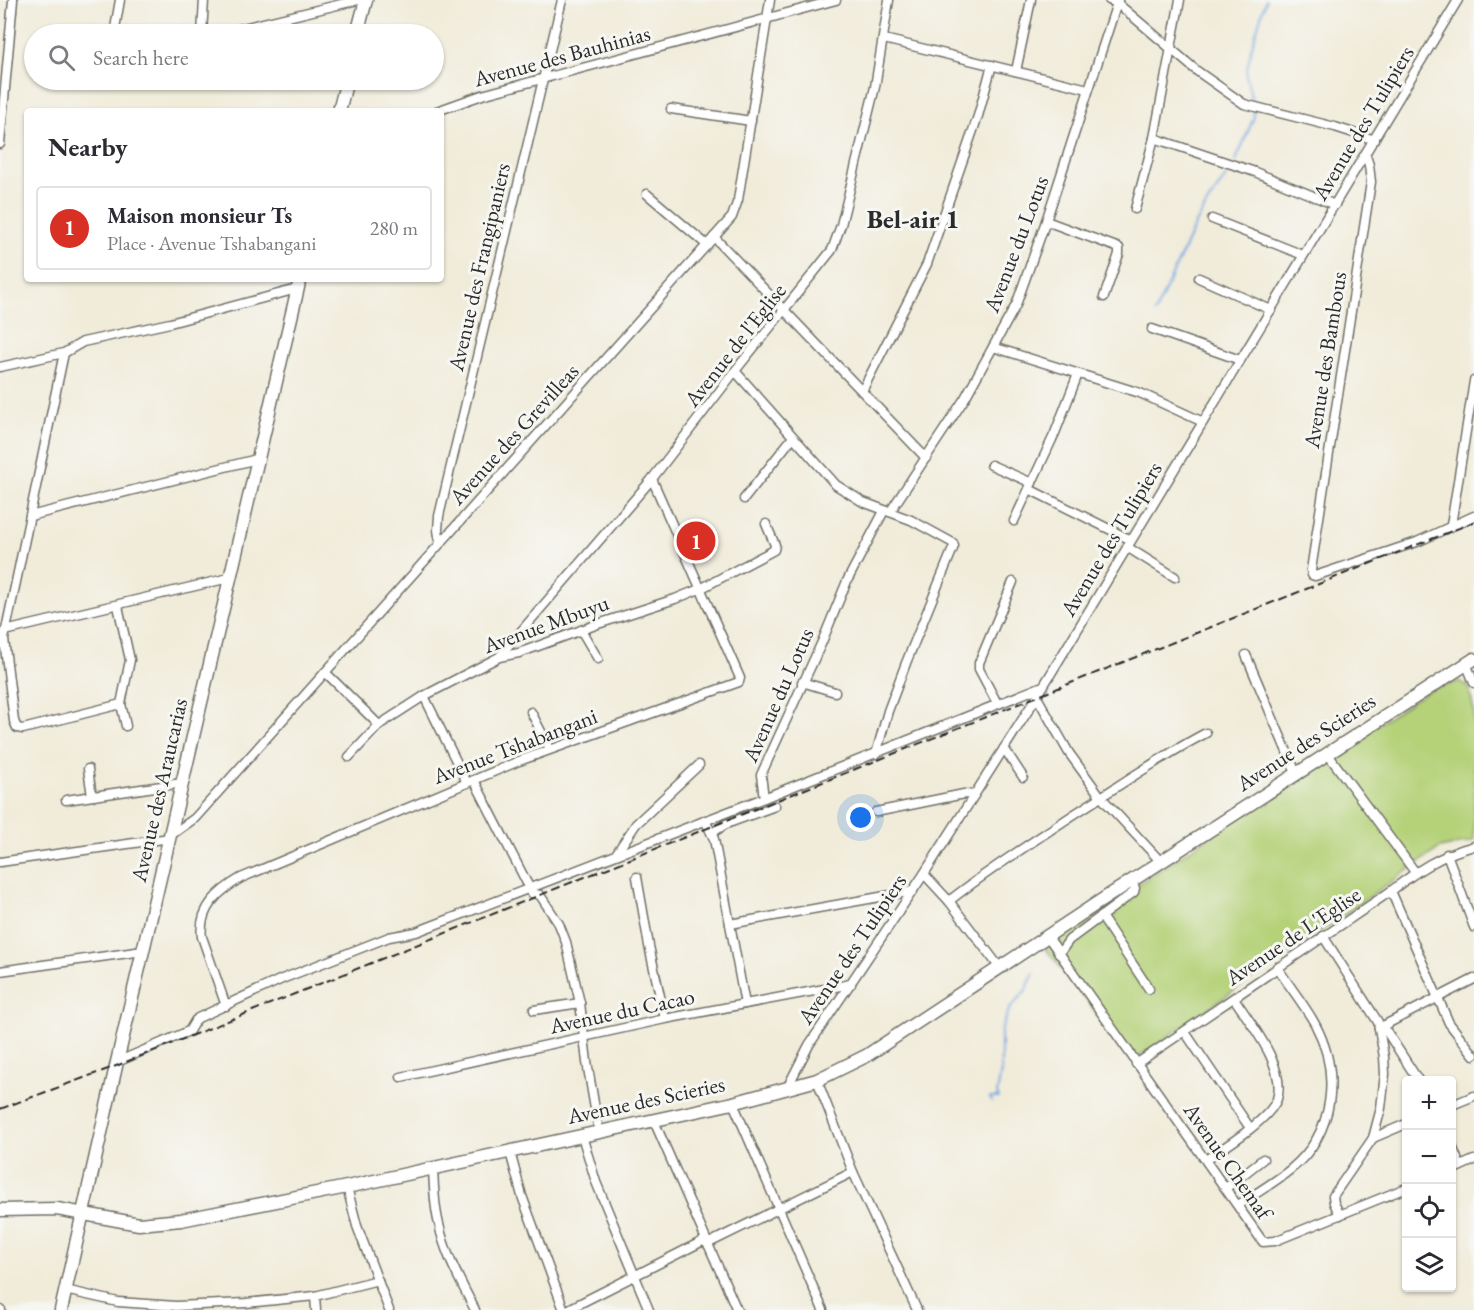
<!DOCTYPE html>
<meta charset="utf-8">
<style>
body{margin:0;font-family:"EB Garamond",serif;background:#f2f2f3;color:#2b2b33}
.controls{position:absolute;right:18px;bottom:18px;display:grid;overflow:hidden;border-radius:6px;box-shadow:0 2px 4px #0004}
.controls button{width:54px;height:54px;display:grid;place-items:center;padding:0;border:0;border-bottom:2px solid #e1e1e2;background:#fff;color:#2b2b33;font:30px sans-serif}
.you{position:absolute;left:861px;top:818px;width:21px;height:21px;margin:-15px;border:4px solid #fff;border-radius:50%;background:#1a73e8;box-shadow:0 0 0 9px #1a73e833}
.badge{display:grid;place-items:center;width:39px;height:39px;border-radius:50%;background:#d93025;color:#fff;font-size:20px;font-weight:700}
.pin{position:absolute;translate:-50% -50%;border:3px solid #fff;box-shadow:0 2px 6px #0006}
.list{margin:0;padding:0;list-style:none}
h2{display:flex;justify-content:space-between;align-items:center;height:78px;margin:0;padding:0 24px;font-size:26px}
h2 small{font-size:20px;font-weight:400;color:#7c7c81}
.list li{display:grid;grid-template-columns:39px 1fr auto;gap:18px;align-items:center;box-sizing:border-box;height:84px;margin:0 12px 12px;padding:0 12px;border:2px solid #e1e1e2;border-radius:6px}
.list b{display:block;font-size:22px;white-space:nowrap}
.list p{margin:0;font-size:20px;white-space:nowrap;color:#7c7c81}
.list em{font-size:20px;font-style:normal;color:#7c7c81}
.icon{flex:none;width:33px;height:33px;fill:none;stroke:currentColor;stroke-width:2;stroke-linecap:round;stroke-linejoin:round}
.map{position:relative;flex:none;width:1474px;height:1310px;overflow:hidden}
.search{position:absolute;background:#fff;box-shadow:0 2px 4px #0004;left:24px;top:24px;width:420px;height:66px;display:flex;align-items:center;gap:15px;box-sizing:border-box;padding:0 21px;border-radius:33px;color:#7c7c81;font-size:22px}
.panel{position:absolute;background:#fff;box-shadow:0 2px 4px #0004;left:24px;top:108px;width:420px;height:174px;border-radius:6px}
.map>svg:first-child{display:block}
.green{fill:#b5d279;stroke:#707e52;stroke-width:1.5}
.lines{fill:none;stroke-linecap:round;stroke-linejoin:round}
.stream{stroke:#76a7e1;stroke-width:2}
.street-casing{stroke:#706f68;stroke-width:11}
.secondary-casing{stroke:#706f68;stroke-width:15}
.street{stroke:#fff;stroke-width:8}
.secondary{stroke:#fff;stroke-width:12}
.rail{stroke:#2b2b2b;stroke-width:2;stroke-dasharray:9 4.5;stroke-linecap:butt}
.labels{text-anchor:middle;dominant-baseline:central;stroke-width:6;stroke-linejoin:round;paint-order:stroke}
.street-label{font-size:22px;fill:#2b2b2b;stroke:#f6f6f2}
.quarter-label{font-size:26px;font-weight:bold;fill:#2b2b2b;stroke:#f6f6f2}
</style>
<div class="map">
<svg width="1474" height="1310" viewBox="0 0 1474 1310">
<rect width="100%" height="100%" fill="#f6f6f2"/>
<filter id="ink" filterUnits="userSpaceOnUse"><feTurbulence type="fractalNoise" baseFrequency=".0167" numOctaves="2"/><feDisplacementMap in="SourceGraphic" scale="12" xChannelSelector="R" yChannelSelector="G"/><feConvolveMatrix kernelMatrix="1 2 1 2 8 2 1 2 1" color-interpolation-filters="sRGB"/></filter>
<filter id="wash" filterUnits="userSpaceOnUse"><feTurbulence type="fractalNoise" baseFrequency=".008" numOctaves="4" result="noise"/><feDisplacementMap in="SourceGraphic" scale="24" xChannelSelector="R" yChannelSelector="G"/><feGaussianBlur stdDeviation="1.35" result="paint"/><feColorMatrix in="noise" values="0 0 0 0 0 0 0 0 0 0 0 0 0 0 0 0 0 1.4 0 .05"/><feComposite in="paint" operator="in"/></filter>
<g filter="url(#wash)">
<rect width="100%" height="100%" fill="#f1ecda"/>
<path class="green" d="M1459 681 1469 687 1474 712V841L1440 848 1134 1060 1044 947 1428 691Z"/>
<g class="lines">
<g class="stream">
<path d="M1253 104 1246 75 1251 49 1266 0"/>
<path d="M1235 163 1254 117 1253 110"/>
<path d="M1155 313 1194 227 1207 204 1232 168"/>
<path d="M992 1102 990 1098H999L997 1094 1001 1071V1031L1009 1010 1026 990 1034 973"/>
</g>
</g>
</g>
<g filter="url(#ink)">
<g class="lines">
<defs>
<g id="street">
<path d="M1109 0 1117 3 1197 71 1244 104 1335 127 1375 140"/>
<path d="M114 34 120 0"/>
<path d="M202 34 204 0"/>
<path d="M218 34 358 0"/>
<path d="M884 39 1088 89"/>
<path d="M1016 71 1031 0"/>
<path d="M671 109 751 121"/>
<path d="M437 111 482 95 836 0"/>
<path d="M1154 138 1255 172 1335 205"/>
<path d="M0 144 13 0"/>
<path d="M1366 156 1369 165 1371 182 1311 570 1312 575 1315 576 1417 542 1474 516"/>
<path d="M647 194 707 245"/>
<path d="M1135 209 1154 138 1180 0"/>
<path d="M1212 219 1303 255"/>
<path d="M1046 221 1119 248V254L1104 297"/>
<path d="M714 237 926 458"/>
<path d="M1199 278 1271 310"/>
<path d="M1152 329 1240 360"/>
<path d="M993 347 1140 393 1203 422"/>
<path d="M64 353 4 639 14 721 17 728 23 729 121 704 130 660 118 606"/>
<path d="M0 367 64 353 83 342 170 323 297 289"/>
<path d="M735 371 836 485 863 502 911 520 953 543 954 546 906 663 888 711 876 754"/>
<path d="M862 391 927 264 978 116 992 65"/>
<path d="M991 465 1032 483"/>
<path d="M1029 489 1131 540"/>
<path d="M744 499 793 437"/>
<path d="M890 512 965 398 1016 305 1046 221 1118 0"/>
<path d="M30 516 257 459"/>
<path d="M1014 521 1055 433 1078 374"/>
<path d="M1451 525 1474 381"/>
<path d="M440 543 438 530 439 516 562 0"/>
<path d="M1127 547 1175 577"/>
<path d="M581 630 598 659"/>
<path d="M5 631 229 578"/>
<path d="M1246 655 1296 773"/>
<path d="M499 657 652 479 735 371 832 250 841 225 875 87 889 0"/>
<path d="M1466 663 1474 683"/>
<path d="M325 672 379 725"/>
<path d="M802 682 835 692"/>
<path d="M424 696 467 783"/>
<path d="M1037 697 1069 753 1101 797 1161 862"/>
<path d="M997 703 979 669V663L1013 582"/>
<path d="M121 704 126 726"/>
<path d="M531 712 550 749"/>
<path d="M1004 748 1023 777"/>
<path d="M1327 753 1415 872"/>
<path d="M349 757 379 725 424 696 499 657 519 653 598 624 675 599 702 588 774 550 775 545 766 524"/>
<path d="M88 769 92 796"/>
<path d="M474 780 529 887"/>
<path d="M764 798 761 775 822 642 847 581 884 511"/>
<path d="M66 800 182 783"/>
<path d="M876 812 964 794 974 795"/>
<path d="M705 820 714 839 745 1004"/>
<path d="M712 833 726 824 775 806"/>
<path d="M171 835 195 818 732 217 738 200 770 0"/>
<path d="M616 854 636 824 699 765"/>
<path d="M1447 854 1474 927"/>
<path d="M0 862 170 838"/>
<path d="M924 874 949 901 1000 968"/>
<path d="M637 877 649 946 665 1019"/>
<path d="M528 888 531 893 540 895 559 924 566 942 580 1003 587 1062 599 1132"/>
<path d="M1391 891 1449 1023 1474 1055"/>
<path d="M949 901C988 870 1031 843 1073 815 1117 787 1160 757 1206 733"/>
<path d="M1101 916 1149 989"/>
<path d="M730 924 913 891"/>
<path d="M1323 936 1378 1022 1384 1057 1385 1074 1381 1108 1373 1138 1333 1196 1334 1203 1340 1215"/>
<path d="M1048 937 1263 1242 1275 1241 1406 1188"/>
<path d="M1059 954 1069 940 1134 892 1135 888 1131 881"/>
<path d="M0 971 143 951"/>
<path d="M226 1006 202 937C198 908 219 891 241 878L519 761 739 682 740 678 652 479"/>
<path d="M534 1010 580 1003"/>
<path d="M1379 1028 1474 979"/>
<path d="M1379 1028 1387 1032 1418 1080"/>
<path d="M1185 1032 1250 1128"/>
<path d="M117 1062 189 1031 195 1021 198 1018 282 979 389 937 416 932 764 798 1043 686"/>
<path d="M1136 1064 1391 891C1418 870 1440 855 1474 846"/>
<path d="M401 1077 665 1019 851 984"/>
<path d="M817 1080 853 1172 917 1310"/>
<path d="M786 1090 809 1045 924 874 1038 695 1458 0"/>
<path d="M733 1103 823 1310"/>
<path d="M1452 1105 1474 1096"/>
<path d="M654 1121 737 1310"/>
<path d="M582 1136 596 1182 649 1310"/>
<path d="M1373 1138 1406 1124"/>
<path d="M1452 1146 1460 1166"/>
<path d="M510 1152 522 1196 564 1310"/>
<path d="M1207 1159C1225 1147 1270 1119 1277 1099 1287 1067 1250 1023 1234 998"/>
<path d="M433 1168C434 1187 434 1206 439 1224 445 1255 461 1282 475 1310"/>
<path d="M1452 1170 1474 1160"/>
<path d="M347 1187 357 1226 389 1310"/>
<path d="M1226 1188 1263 1159"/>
<path d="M1238 1205C1255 1194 1274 1183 1291 1169 1335 1133 1341 1073 1315 1024 1304 1004 1289 986 1277 967"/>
<path d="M707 1244 853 1172"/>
<path d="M65 1290 118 1302 176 1306 246 1303 315 1296 378 1280"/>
<path d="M315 1296 316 1310"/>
<path d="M0 1310H1"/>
<path d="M567 1310 705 1240"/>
</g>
<g id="secondary">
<path d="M357 34 366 0"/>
<path d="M339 111 347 80"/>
<path d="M0 1210 57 1209 139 1224 181 1220 347 1187 733 1103 817 1080 866 1056 1102 900 1474 659"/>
<path d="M61 1310 117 1062 300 279"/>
</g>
</defs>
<use href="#street" class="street-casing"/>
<use href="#secondary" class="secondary-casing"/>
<use href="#street" class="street"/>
<use href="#secondary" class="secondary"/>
<path class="rail" d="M0 1109 116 1066 540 895 1474 522"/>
</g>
</g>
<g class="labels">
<g class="street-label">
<text transform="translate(562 56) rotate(-15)">Avenue des Bauhinias</text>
<text transform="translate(1363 123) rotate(-59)">Avenue des Tulipiers</text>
<text transform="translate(1016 244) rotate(-69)">Avenue du Lotus</text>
<text transform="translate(479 267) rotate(-77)">Avenue des Frangipaniers</text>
<text transform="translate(735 345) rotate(-52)">Avenue de l'Eglise</text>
<text transform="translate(1325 360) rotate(-81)">Avenue des Bambous</text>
<text transform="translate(514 434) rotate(-48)">Avenue des Grevilleas</text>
<text transform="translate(1111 539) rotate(-59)">Avenue des Tulipiers</text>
<text transform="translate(546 624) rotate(-20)">Avenue Mbuyu</text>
<text transform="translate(778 695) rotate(-66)">Avenue du Lotus</text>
<text transform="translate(1306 742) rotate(-33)">Avenue des Scieries</text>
<text transform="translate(515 746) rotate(-21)">Avenue Tshabangani</text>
<text transform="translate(159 790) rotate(-77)">Avenue des Araucarias</text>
<text transform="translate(1293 936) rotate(-34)">Avenue de L'Eglise</text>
<text transform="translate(852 949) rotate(-56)">Avenue des Tulipiers</text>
<text transform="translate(622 1011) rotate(-12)">Avenue du Cacao</text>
<text transform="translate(646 1100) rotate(-12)">Avenue des Scieries</text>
<text transform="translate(1228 1161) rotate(55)">Avenue Chemaf</text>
</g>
<g class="quarter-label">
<text x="913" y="219">Bel-air 1</text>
</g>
</g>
</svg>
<div class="controls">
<button>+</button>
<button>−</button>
<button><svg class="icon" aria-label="locate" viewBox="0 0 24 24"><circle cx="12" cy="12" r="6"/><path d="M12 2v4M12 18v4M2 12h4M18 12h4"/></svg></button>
<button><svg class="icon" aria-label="layers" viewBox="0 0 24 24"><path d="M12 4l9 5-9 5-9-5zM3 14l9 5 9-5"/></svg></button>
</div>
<div class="you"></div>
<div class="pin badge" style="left:696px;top:541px">1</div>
<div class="search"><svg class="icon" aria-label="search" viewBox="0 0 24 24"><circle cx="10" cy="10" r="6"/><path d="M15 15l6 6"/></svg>Search here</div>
<section class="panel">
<h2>Nearby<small></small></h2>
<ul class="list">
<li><span class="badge">1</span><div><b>Maison monsieur Ts</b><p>Place · Avenue Tshabangani</p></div><em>280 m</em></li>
</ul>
</section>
</div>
